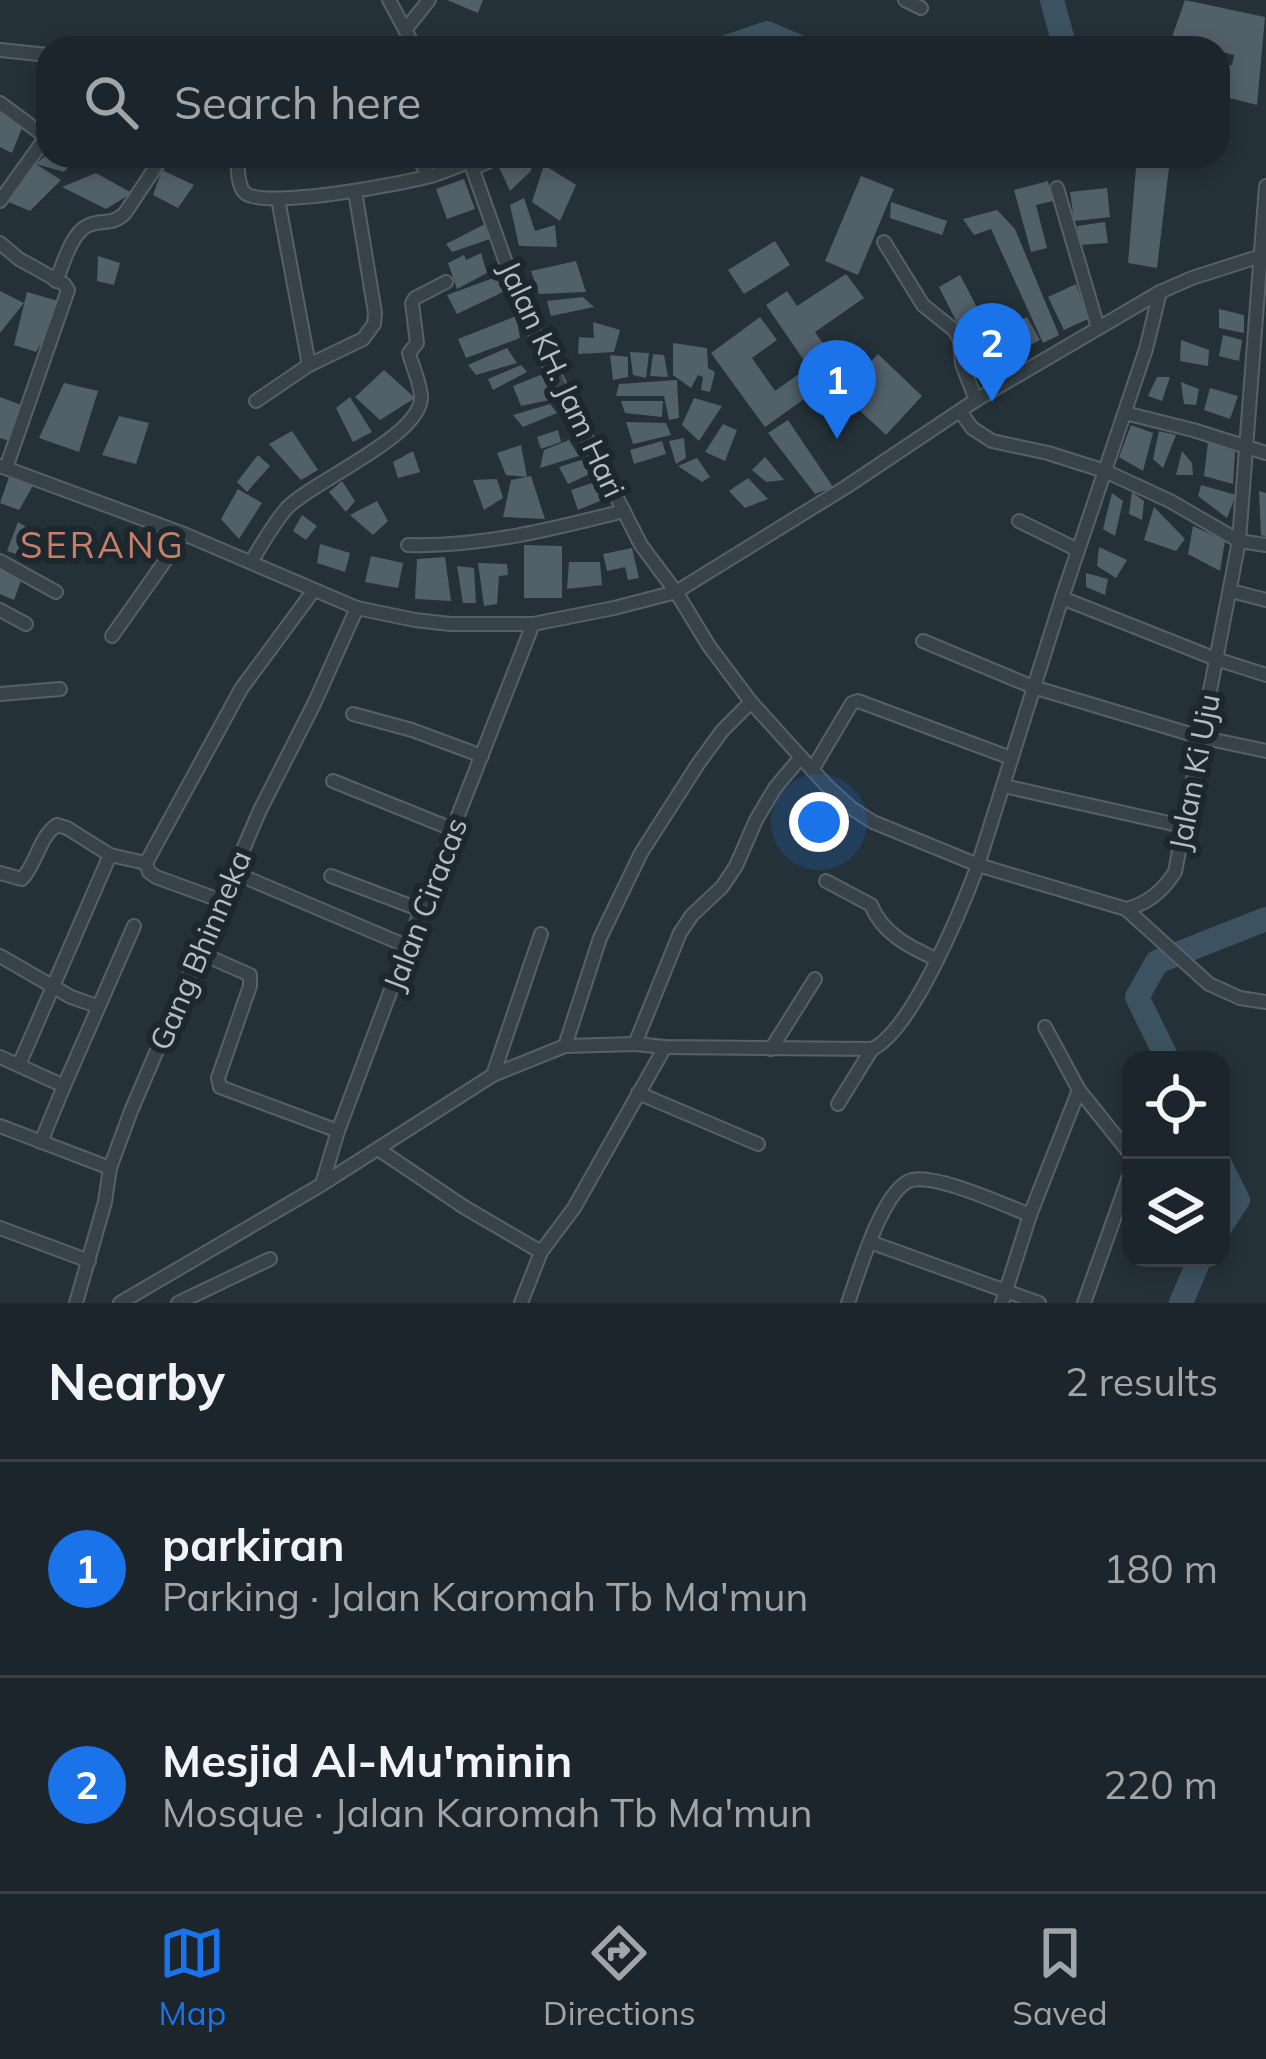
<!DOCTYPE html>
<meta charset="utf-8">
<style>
body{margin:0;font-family:Mulish,sans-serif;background:#293137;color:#f1f3f6}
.controls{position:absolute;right:36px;bottom:36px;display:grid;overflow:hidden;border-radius:24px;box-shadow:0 6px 18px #0003}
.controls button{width:108px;height:108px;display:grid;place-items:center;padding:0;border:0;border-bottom:3px solid #3a4247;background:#1c252b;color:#f1f3f6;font:60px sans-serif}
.you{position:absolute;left:819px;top:822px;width:42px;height:42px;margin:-30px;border:9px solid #fff;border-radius:50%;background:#1a73e8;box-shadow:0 0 0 18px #1a73e833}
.badge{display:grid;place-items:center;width:78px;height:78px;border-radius:50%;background:#1a73e8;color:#fff;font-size:39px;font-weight:700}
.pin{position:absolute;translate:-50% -99px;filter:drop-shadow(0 3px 6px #0008)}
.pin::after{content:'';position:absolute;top:63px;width:42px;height:36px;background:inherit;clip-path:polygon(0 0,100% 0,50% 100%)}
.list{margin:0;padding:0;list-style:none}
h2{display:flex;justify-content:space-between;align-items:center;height:156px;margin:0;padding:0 48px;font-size:51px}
h2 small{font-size:39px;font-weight:400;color:#a0a5a9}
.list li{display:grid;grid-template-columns:78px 1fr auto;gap:36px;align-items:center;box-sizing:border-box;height:216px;padding:0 48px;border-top:3px solid #3a4247}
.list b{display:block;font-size:45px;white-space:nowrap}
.list p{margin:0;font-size:39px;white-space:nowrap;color:#a0a5a9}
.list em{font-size:39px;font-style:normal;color:#a0a5a9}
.icon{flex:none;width:66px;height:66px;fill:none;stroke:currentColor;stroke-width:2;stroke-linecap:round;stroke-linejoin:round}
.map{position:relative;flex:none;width:1266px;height:1303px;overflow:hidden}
.search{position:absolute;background:#1c252b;box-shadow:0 6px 18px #0003;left:36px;right:36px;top:36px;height:132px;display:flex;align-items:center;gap:30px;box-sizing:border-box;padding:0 42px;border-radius:36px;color:#a0a5a9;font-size:45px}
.sheet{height:588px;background:#1c252b}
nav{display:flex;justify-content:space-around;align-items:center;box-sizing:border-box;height:168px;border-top:3px solid #3a4247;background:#1c252b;font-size:33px;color:#a0a5a9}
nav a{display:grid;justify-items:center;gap:6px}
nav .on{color:#1a73e8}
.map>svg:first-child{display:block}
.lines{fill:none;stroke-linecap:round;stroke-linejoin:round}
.river{stroke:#3c5260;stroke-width:24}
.building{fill:#526069}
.street-casing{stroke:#566167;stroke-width:16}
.street{stroke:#384349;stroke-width:12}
.labels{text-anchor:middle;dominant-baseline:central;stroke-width:12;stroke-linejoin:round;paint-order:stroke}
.street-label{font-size:30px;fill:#b3bec5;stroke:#1d282e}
.quarter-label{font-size:36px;letter-spacing:3px;fill:#c9806a;stroke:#1d282e}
</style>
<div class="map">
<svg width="1266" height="1303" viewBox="0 0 1266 1303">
<rect width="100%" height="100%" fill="#253139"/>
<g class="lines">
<g class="river">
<path d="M1052 0 1065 48"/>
<path d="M723 48 767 33 802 48"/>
<path d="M1168 1060 1137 997 1157 962 1266 919"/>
<path d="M1221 1166 1238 1200 1221 1226"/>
<path d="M1181 1303 1200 1258"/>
</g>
</g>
<g class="building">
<path d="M447 0H483L478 13Z"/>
<path d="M1185 0 1265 17 1257 105 1218 95V63L1232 65 1234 55 1218 51V48H1168Z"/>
<path d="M0 111 24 123 12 153 0 147Z"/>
<path d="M45 156H78L64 172 36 164Z"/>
<path d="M528 156H533L531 171 510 191 498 165Z"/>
<path d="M1137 156 1170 159 1157 268 1128 263Z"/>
<path d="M36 164 61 180 30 211 6 201Z"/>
<path d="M544 165 576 185 560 221 532 202Z"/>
<path d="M162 170 194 185 178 208 153 195Z"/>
<path d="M96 173 132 193 106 209 62 187Z"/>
<path d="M861 176 894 189 858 275 825 261Z"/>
<path d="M464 179 475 209 447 219 436 189Z"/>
<path d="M1048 181 1053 201 1036 205 1047 248 1031 252 1014 190Z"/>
<path d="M1107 188 1110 217 1074 221 1070 192Z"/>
<path d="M524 198 535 231 555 225 557 247 519 246 510 205Z"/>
<path d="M891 202 947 221 942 235 890 218Z"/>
<path d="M997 210 1015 229 1059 335 1043 343 991 229 974 235 963 219Z"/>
<path d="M489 222 493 238 452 252 446 244Z"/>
<path d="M1105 222 1108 243 1080 245 1077 226Z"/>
<path d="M775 241 790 265 744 294 728 270Z"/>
<path d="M481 253 487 273 457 289 448 263 464 255 466 260Z"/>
<path d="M98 256 120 263 114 285 97 281Z"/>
<path d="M576 261 586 292 539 294 531 271Z"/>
<path d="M846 274 864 298 815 332 828 351 807 365 766 305 787 291 797 306Z"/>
<path d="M960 275 992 336 1027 317 1040 340 981 370 939 287Z"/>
<path d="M499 276 505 291 457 314 447 295Z"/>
<path d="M1076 284 1088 319 1064 330 1048 297Z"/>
<path d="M0 291 24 303 0 333Z"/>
<path d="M27 292 65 303 36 352 14 345Z"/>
<path d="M583 297 594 307 551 316 547 301Z"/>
<path d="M1219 309 1244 315V333L1219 328Z"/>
<path d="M516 316 520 338 466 358 458 339Z"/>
<path d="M760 317 777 340 752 358 775 391 807 368 821 387 765 427 711 353Z"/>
<path d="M593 322 620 330 614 352 578 354 579 337 594 338Z"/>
<path d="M1223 335 1242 340 1239 361 1219 356Z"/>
<path d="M1181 340 1209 350 1208 366 1180 361Z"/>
<path d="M673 343 707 348 708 368 715 372 710 392 701 390 703 377 698 375 691 388 673 375Z"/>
<path d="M507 348 517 363 476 375 468 365Z"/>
<path d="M630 352 649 353 646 378 633 375Z"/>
<path d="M653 354 664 355 668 377 650 376Z"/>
<path d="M878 354 922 396 886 435 841 393Z"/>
<path d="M610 355 628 357V377L613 380Z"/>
<path d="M521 365 527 372 493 390 488 379Z"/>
<path d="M384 370 415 398 380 420 355 397Z"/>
<path d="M548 372 559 398 521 406 513 386Z"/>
<path d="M1157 377H1170L1162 401 1148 396Z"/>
<path d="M677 380 679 418 669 420 664 396H616L619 384Z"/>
<path d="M1181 382 1199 389 1196 405 1184 404Z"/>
<path d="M64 383 98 391 79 452 39 438Z"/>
<path d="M1210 388 1238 396 1230 419 1204 410Z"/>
<path d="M0 397 24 406 12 442 0 438Z"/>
<path d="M350 397 372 432 353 442 336 408Z"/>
<path d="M694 398 722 406 699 441 682 425Z"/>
<path d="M621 401H663L662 417 625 413Z"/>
<path d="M550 404 557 413 523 427 513 415Z"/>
<path d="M119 416 149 423 136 464 102 455Z"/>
<path d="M788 420 833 487 815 494 768 433Z"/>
<path d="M626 422 666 423 671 435 633 444Z"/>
<path d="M723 424 737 430 725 461 705 452Z"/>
<path d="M1131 425 1153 433 1143 471 1119 457Z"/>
<path d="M558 430 561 442 541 449 537 437Z"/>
<path d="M292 431 318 470 301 480 269 444Z"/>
<path d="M1159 431 1176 435 1163 468 1153 459Z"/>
<path d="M684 438 686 458 676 464 669 441Z"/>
<path d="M569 440 579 456 540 468 544 450Z"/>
<path d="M662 441 666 454 634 464 630 450Z"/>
<path d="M1208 442 1235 452 1233 484 1204 476Z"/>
<path d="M521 445 527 477 531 476 545 519 503 517 511 480 527 477 506 475 497 453Z"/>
<path d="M413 451 420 472 398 478 393 462Z"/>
<path d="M1182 451 1192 463 1193 475H1176Z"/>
<path d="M258 455 270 466 247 492 237 482Z"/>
<path d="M765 457 784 480 766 482 752 470Z"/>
<path d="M697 458 710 477 702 482 678 466Z"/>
<path d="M581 460 594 472 568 484 559 467Z"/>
<path d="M9 477 34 484 19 510 0 503Z"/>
<path d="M748 478 768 499 745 508 729 491Z"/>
<path d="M497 479 503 498 484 510 473 480Z"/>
<path d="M342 481 355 501 346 512 329 492Z"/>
<path d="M598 481 607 498 578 510 571 490Z"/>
<path d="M1201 485 1236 495 1227 518 1198 496Z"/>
<path d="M238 489 262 503 239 539 221 519Z"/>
<path d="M1259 491 1266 493V537L1261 535Z"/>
<path d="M1132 492 1144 501 1142 520 1129 514Z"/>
<path d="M1112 493 1123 501 1115 536 1103 529Z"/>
<path d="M377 501 388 521 373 535 350 515Z"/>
<path d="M1154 507 1185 539 1176 551 1144 540Z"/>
<path d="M302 515 317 526 306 540 293 531Z"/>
<path d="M18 522 35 532 25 557 7 551Z"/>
<path d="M1193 526 1225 541 1220 571 1188 554Z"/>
<path d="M320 544 350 553 345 572 317 563Z"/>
<path d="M524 545 562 546V598H524Z"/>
<path d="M1099 547 1127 560 1116 578 1097 566Z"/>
<path d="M632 548 639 578 628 580 625 567 607 571 603 554Z"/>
<path d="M371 556 403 563 398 588 365 582Z"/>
<path d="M445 557 451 601 415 599 417 559Z"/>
<path d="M569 562H600L602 585 567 589Z"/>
<path d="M478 563 507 564 508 575 499 576 497 604 484 606Z"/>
<path d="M0 565 23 575 14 600 0 594Z"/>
<path d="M457 566 474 568 476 603H463Z"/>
<path d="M1086 573 1108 579 1105 595 1086 587Z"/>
</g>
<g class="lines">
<defs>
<g id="street">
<path d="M389 0 415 48"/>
<path d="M905 0 921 8"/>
<path d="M405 30 429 0"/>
<path d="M0 50 48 55"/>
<path d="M0 103 46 137 0 201"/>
<path d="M237 156C238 166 237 186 245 193 264 210 407 183 434 175 446 171 458 166 470 161"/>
<path d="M416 156 430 176"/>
<path d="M468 156 506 263 542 351 641 545 676 592 709 646 751 702 827 786 851 808 873 822 978 865 1126 909C1147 904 1163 891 1175 872L1239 541 1266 186"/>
<path d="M474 168 501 156"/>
<path d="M1057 188 1098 328"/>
<path d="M278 199 309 365"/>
<path d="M884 242 923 305 954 330 960 340 962 364 976 400"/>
<path d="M0 243 19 259 64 284 68 290 6 468"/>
<path d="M56 281C63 265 71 234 87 226 102 218 111 227 125 213L163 156"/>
<path d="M256 401 309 365 363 339 374 324 375 313 355 191"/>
<path d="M960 411 972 428 992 441 1048 453 1105 471 1170 501 1239 541 1266 545"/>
<path d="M1125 413 1193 430 1266 453"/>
<path d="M0 466 184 534 357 608 415 620 450 624H533L614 608 676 592 846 487 976 400 1160 292 1192 278 1261 256"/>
<path d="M1019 521 1078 550"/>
<path d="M408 545C482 547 553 529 624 511"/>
<path d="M0 561 56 592"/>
<path d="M251 562C262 544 273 524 287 508 311 482 422 436 421 397 421 384 412 366 409 353L417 343 412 303 415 298 446 282"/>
<path d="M1231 591 1266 600"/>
<path d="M1062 598 1216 659 1266 675"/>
<path d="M0 610 26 624"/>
<path d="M112 636 184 534"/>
<path d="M923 641 1033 687 1200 737 1266 751"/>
<path d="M0 694 60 689"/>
<path d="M353 714 412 730 482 756"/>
<path d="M812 770 852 703 858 701 1011 758"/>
<path d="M333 781 452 829"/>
<path d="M1004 786 1182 826"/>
<path d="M0 873 22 879C37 863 39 837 57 825L67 828 110 855 146 863"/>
<path d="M235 873 409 947"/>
<path d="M331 876 421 910"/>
<path d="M826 881 871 905C882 933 909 947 936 959"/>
<path d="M222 901 156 877 149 872 146 863 241 689 314 590"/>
<path d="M1126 909 1209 984 1240 998 1266 1002"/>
<path d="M198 952 250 975V986L218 1078 220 1087 338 1131"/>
<path d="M0 956 71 997 97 1006"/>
<path d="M1045 1027 1079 1090 1131 1155"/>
<path d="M635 1044 680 933 692 915 722 887 736 866 756 820 775 788 801 757"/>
<path d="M565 1046 600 938 641 853 698 764 722 731 751 702"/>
<path d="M771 1049 815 979"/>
<path d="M0 1057 64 1086 41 1142"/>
<path d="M19 1065 110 855"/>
<path d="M493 1075 541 934"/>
<path d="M64 1086 134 926"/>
<path d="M638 1093 758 1144"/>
<path d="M838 1104 872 1049"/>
<path d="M0 1126 110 1168"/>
<path d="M378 1149 464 1207 541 1252"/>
<path d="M322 1184 338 1131 421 910 533 624"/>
<path d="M0 1228 89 1261"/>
<path d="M870 1242 1039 1303"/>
<path d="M76 1303 105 1202 110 1168 131 1111 260 810 314 704 357 608"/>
<path d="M120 1303 321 1185 493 1075 565 1046 635 1044 665 1047 872 1049C912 1031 962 908 978 865L1062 598 1146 349 1160 292"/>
<path d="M178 1303 270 1259"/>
<path d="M521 1303 541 1252 574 1208 665 1047"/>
<path d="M848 1303C858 1275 883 1187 912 1180 937 1174 1004 1205 1030 1215"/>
<path d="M1002 1303 1030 1215 1079 1090"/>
<path d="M1084 1303 1131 1171"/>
</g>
</defs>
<use href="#street" class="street-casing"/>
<use href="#street" class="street"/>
</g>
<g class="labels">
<g class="street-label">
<text transform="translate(562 379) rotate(65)">Jalan KH. Jam Hari</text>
<text transform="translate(1194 772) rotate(-79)">Jalan Ki Uju</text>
<text transform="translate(425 904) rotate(-69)">Jalan Ciracas</text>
<text transform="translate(200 950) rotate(-67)">Gang Bhinneka</text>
</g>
<g class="quarter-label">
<text x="103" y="544">SERANG</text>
</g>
</g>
</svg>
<div class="controls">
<button><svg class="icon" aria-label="locate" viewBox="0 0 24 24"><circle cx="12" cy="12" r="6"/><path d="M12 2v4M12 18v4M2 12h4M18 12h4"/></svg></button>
<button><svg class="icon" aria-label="layers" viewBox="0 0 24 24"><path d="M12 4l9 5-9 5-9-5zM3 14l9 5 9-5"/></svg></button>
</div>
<div class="you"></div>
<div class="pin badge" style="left:837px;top:439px">1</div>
<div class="pin badge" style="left:992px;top:402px">2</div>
<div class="search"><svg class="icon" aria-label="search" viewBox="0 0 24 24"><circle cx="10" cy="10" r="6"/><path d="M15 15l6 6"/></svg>Search here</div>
</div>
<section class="sheet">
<h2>Nearby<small>2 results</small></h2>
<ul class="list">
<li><span class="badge">1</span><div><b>parkiran</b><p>Parking · Jalan Karomah Tb Ma'mun</p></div><em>180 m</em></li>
<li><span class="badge">2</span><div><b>Mesjid Al-Mu'minin</b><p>Mosque · Jalan Karomah Tb Ma'mun</p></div><em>220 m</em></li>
</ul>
</section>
<nav>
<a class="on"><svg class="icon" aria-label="map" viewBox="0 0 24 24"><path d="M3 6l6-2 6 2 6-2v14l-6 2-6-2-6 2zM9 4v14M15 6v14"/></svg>Map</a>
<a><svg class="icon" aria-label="directions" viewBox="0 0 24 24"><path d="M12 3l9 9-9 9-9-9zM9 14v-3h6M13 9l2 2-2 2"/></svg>Directions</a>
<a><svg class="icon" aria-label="saved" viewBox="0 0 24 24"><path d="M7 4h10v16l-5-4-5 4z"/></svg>Saved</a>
</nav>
